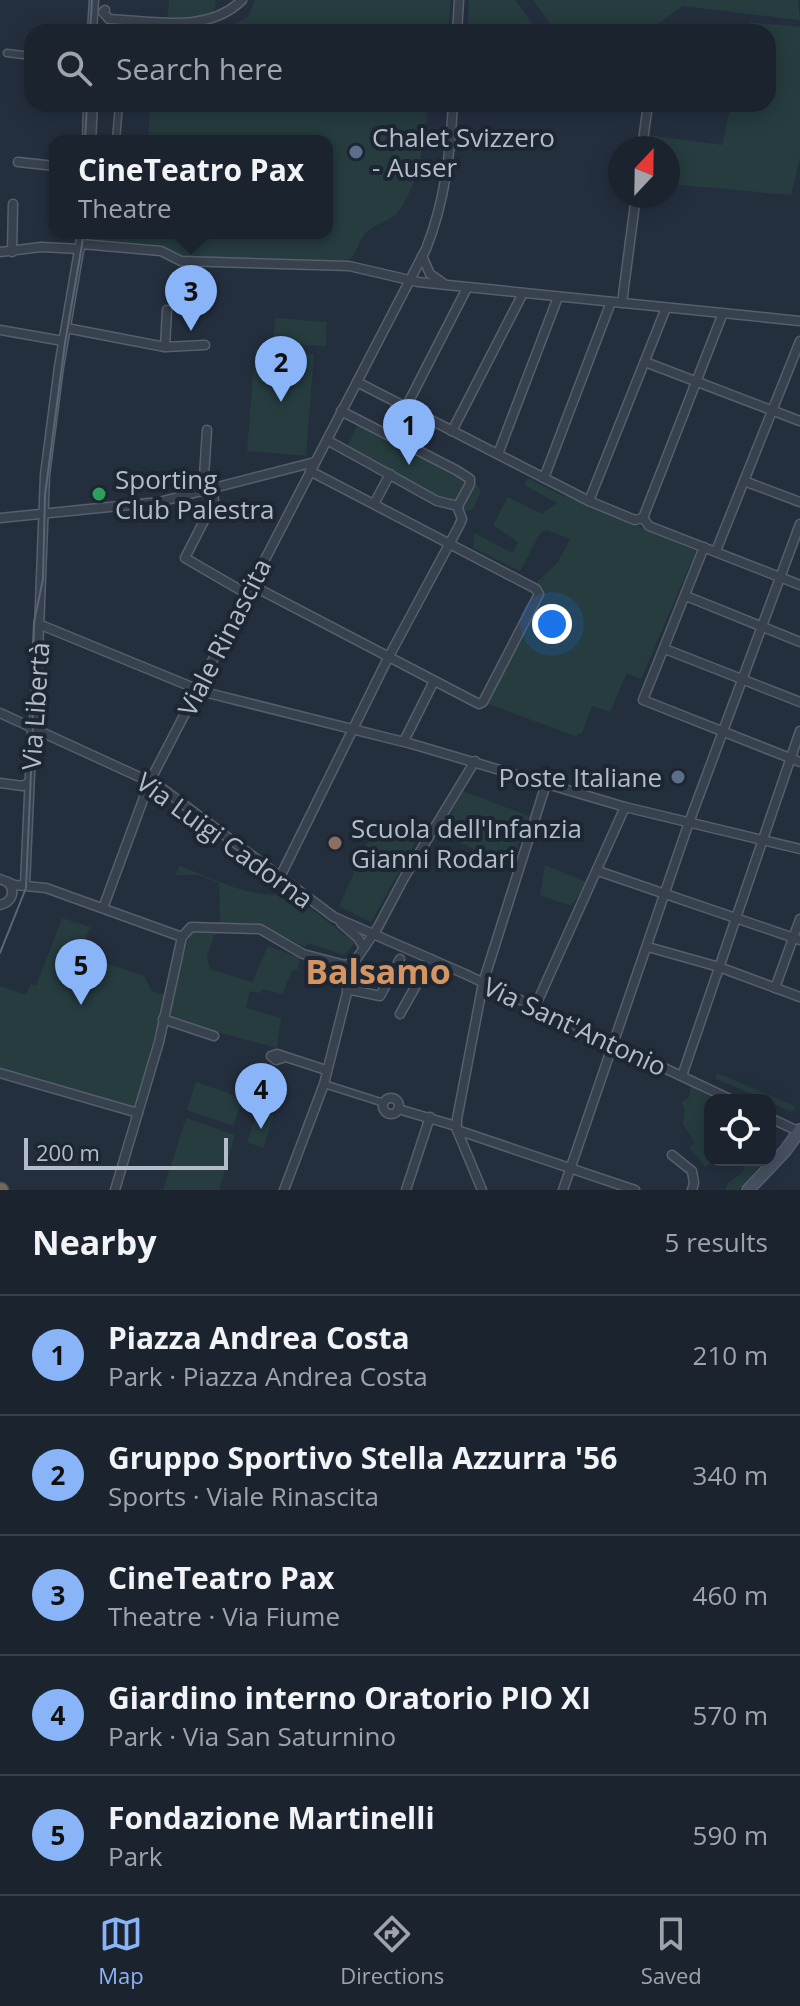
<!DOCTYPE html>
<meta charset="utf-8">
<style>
body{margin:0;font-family:"Open Sans",sans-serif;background:#282f3a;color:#f1f3f6}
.controls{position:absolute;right:24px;bottom:24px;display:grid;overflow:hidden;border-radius:16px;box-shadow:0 4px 20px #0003}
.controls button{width:72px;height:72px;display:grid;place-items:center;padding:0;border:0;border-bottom:2px solid #39404a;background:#1b232e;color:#f1f3f6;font:40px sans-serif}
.compass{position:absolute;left:608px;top:136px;width:72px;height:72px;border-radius:50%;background:#1b232e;box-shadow:0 4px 20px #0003;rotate:22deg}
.scale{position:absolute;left:24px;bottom:20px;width:204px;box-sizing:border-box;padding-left:8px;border:4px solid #b4bcc9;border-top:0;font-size:22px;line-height:28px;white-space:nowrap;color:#b4bcc9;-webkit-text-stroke:6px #1d2633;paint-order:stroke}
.you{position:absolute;left:552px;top:624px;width:28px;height:28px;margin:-20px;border:6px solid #fff;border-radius:50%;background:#1a73e8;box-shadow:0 0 0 12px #1a73e833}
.badge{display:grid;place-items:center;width:52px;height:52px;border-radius:50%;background:#8ab4f8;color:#111;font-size:26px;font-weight:700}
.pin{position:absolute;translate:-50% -66px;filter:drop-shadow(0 2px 4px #0008)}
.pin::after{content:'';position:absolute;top:42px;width:28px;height:24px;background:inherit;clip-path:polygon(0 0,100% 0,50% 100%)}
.popup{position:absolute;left:49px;top:135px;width:284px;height:104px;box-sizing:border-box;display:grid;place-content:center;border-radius:16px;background:#1b232e;filter:drop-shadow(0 2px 6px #0005);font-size:26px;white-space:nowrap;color:#a0a4aa}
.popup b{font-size:30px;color:#f1f3f6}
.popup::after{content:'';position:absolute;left:50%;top:100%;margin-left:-16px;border:16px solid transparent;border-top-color:#1b232e}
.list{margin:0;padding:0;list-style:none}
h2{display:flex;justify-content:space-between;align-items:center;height:104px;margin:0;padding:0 32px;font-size:34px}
h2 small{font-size:26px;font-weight:400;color:#a0a4aa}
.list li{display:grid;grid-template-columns:52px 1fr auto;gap:24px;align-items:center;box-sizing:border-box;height:120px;padding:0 32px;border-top:2px solid #39404a}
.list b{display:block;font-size:30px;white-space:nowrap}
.list p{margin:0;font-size:26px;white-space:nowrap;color:#a0a4aa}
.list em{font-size:26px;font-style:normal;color:#a0a4aa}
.icon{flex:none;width:44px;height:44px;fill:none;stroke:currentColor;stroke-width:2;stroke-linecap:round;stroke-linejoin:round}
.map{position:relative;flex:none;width:800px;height:1190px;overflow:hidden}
.search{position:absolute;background:#1b232e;box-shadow:0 4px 20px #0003;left:24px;right:24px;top:24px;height:88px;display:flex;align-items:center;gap:20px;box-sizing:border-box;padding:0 28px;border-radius:24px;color:#a0a4aa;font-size:30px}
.sheet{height:704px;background:#1b232e}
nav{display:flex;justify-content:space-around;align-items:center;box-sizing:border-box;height:112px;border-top:2px solid #39404a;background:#1b232e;font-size:22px;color:#a0a4aa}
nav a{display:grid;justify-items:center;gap:4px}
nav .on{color:#8ab4f8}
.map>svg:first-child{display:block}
.green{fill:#263c3f}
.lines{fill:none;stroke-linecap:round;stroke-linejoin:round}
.pedestrian-casing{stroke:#565f6c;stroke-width:9}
.minor-casing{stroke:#565f6c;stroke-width:11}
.secondary-casing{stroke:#565f6c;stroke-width:14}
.motorway-casing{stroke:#434c59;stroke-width:17}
.pedestrian{stroke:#38414e;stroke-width:6}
.minor{stroke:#38414e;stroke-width:8}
.secondary{stroke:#465061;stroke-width:11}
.motorway{stroke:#746855;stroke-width:14}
.tram{stroke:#5a6575;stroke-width:2}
.service-dot{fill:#5c6f8a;stroke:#1d2633;stroke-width:3}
.leisure-dot{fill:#2e9e5b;stroke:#1d2633;stroke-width:3}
.education-dot{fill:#8d6e63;stroke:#1d2633;stroke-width:3}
.labels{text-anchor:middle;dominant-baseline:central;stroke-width:8;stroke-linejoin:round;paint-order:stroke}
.poi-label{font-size:26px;fill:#b4bcc9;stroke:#1d2633;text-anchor:start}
.street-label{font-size:26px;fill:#b4bcc9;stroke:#1d2633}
.district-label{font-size:34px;font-weight:bold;fill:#d59563;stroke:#1d2633}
</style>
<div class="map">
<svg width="800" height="1190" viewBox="0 0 800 1190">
<rect width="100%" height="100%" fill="#242f3e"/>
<g class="green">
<path d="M169 0H216L214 14 193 20 167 19Z"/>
<path d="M255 0H451L448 32H161V26L227 28 248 17Z"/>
<path d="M469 0H515L538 32H467Z"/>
<path d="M533 0H798L800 20 683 6 646 32H556Z"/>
<path d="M750 22 800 27V157L791 195 668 184V148H646L648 135 722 145 731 104H768V32H748Z"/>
<path d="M150 104H429C423 140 421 181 399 211 391 222 373 223 364 235 353 251 359 261 335 261L181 258 91 242V233H327V141H148Z"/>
<path d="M275 318 327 322 326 346 273 343Z"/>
<path d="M255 349 314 354 306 456 247 451Z"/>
<path d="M358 423 478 486 481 491 473 509 467 511 347 447Z"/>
<path d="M528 478 565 497 566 495 696 551 641 679 627 673 610 712 592 706 582 733 575 736 483 702 534 595 538 581 558 562 570 539 547 530 541 532 520 571 473 548 474 533 513 553 518 542 493 525 508 497 542 514 557 503 524 485Z"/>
<path d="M463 791 529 816 509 867 440 832Z"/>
<path d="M378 820 416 841 371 922 339 906Z"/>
<path d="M545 865 588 883 571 906 540 895Z"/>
<path d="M179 866C216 879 251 900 292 894L355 943 344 955 307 943 305 947 261 925 220 924 219 883 198 875H176Z"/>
<path d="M62 918 90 927 80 954 144 976 152 991 165 995 136 1107 0 1067V986L26 995 31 984 36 986Z"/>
<path d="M222 930 221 933 214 935 207 957 210 969 252 982 268 946 300 958 297 970 293 969 282 994 262 989 260 993 250 991 246 1008 281 1018 277 1048 165 1018 191 931Z"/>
<path d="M717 1073 795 1106 792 1112 715 1078Z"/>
<path d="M196 1082 243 1098 233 1126 187 1110Z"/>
<path d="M691 1087 717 1100H710V1160H715L705 1167 690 1147 695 1142 683 1124 685 1109 681 1102 689 1098Z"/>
<path d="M258 1110 274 1115 263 1148 247 1142Z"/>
<path d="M186 1118 235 1135 219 1190H163Z"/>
<path d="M738 1160H765L739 1190H725L728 1183 743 1172 744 1168Z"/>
</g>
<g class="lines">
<defs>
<g id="pedestrian">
<path d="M7 53 32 56"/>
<path d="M92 141 94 104"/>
<path d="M116 141 119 104"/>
<path d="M324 1084 384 1103"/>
</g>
<g id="minor">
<path d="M105 10 103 12 109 19C153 21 208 34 242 0"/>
<path d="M92 32 94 0"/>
<path d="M457 32 459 0"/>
<path d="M87 141 88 104"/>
<path d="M642 148 648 104"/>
<path d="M18 162 55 166"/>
<path d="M81 244 161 251 181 261 349 266 418 282 800 321"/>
<path d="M0 252 41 247 80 249"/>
<path d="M12 252 13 204"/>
<path d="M422 256 430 274 443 283"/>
<path d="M622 303 636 196"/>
<path d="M66 328 165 347 205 345"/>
<path d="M0 330 63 341"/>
<path d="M165 347 167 310"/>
<path d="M645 362 800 421"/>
<path d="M357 382 589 501 635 520 643 518"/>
<path d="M406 407 467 288"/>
<path d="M452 431 523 293"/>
<path d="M327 440 437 501 458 506 470 484V479L456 470 341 411"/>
<path d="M498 454 558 297"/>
<path d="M544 478 611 302"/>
<path d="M744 481 800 502"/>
<path d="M213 490 214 501 185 558 247 594"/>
<path d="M203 492 207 430"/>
<path d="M589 501 666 308"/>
<path d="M374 504 390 474"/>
<path d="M0 518 159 502 315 462"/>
<path d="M643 518 723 313"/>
<path d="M643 518 649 526 800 585"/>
<path d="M704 547 643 700 800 762"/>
<path d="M716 551 800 341"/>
<path d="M251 585 479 704 483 702 539 594 536 589 310 471"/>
<path d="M686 596 800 642"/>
<path d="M41 625 204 692 412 744 625 807 800 849"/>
<path d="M665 649 800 702"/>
<path d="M0 713 159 786 334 917 465 974 732 1100"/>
<path d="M404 741 434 681"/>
<path d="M0 783 23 786 29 782"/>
<path d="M598 871 800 940"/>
<path d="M280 877 387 660 459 526 462 519 457 506"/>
<path d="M0 879 15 885 46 888 182 937"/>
<path d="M25 885 32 730 36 706 45 475 59 367 82 233"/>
<path d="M0 905C12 902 16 892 8 882"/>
<path d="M103 908 150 781 426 249C445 201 450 155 453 104"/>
<path d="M341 923 358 938 364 948"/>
<path d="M182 937 191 927 260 929 303 954 345 965 355 961"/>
<path d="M648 947 719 967 800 997"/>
<path d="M775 988 800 919"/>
<path d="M347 989 380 996 400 959"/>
<path d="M535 1007 625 807"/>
<path d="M400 1014 431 959"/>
<path d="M163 1019 214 1036"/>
<path d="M286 1057 276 1060 271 1056 277 1054 326 1070"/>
<path d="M0 1073 138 1113"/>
<path d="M682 1076 800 731"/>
<circle cx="391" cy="1106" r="8"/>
<path d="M398 1109 456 1126"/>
<path d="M770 1118 800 1132"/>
<path d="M457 1130 635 1190"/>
<path d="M672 1155 692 1171 694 1183 692 1190"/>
<path d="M115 1190 159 1042 182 937"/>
<path d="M284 1190 324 1084 355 961 378 927 404 878 475 761"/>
<path d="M406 1190 430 1117"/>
<path d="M482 1190 457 1130V1119L483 983 546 784"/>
<path d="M563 1190 687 828 800 524"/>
</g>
<path id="secondary" d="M748 1190 785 1151 800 1130"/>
<path id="motorway" d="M0 1190H1"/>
</defs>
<use href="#pedestrian" class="pedestrian-casing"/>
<use href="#minor" class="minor-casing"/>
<use href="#secondary" class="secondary-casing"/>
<use href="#motorway" class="motorway-casing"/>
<use href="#pedestrian" class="pedestrian"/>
<use href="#minor" class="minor"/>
<use href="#secondary" class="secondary"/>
<use href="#motorway" class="motorway"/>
<g class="tram">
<path d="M90 32 92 0"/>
<path d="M85 141 87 104"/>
<path d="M0 953 26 888 33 726 31 687 34 622 43 579 45 495 65 343 84 233"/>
</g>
</g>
<g class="service-dot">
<circle cx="356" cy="152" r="8"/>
<circle cx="678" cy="777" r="8"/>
</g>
<circle class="leisure-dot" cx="99" cy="494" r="8"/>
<circle class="education-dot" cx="335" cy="843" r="8"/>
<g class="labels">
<g class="poi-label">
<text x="372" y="137">Chalet Svizzero<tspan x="372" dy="30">- Auser</tspan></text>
<text x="115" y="479">Sporting<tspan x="115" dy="30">Club Palestra</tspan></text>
<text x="662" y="777" text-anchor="end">Poste Italiane</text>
<text x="351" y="828">Scuola dell'Infanzia<tspan x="351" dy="30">Gianni Rodari</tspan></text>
</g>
<g class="street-label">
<text transform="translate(224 637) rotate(-63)">Viale Rinascita</text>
<text transform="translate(35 706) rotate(-86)">Via Libertà</text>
<text transform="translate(225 840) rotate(36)">Via Luigi Cadorna</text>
<text transform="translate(575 1026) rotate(25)">Via Sant'Antonio</text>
</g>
<g class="district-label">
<text x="378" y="971">Balsamo</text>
</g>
</g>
</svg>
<div class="controls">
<button><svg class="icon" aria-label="locate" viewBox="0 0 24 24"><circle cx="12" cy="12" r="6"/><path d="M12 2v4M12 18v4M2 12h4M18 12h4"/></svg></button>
</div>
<svg class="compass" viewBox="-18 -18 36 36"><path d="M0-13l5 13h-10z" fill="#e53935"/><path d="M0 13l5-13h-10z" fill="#a0a4aa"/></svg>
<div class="scale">200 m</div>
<div class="you"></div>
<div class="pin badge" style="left:409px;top:465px">1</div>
<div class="pin badge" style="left:281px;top:402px">2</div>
<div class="pin badge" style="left:191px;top:331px">3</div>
<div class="popup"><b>CineTeatro Pax</b>Theatre</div>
<div class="pin badge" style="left:261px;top:1129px">4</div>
<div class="pin badge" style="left:81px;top:1005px">5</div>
<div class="search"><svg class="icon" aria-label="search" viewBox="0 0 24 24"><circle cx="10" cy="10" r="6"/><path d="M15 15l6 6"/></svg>Search here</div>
</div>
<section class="sheet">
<h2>Nearby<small>5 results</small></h2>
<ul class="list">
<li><span class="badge">1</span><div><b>Piazza Andrea Costa</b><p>Park · Piazza Andrea Costa</p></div><em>210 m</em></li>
<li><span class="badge">2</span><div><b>Gruppo Sportivo Stella Azzurra '56</b><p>Sports · Viale Rinascita</p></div><em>340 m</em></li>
<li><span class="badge">3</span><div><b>CineTeatro Pax</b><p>Theatre · Via Fiume</p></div><em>460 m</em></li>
<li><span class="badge">4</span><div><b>Giardino interno Oratorio PIO XI</b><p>Park · Via San Saturnino</p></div><em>570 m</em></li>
<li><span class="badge">5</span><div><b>Fondazione Martinelli</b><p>Park</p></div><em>590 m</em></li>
</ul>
</section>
<nav>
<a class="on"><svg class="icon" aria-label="map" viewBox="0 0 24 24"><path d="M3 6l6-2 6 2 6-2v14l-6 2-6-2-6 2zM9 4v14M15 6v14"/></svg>Map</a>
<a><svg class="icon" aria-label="directions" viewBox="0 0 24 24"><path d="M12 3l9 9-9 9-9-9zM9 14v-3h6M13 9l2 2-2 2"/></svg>Directions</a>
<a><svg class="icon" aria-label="saved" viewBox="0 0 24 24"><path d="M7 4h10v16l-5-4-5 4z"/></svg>Saved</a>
</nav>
